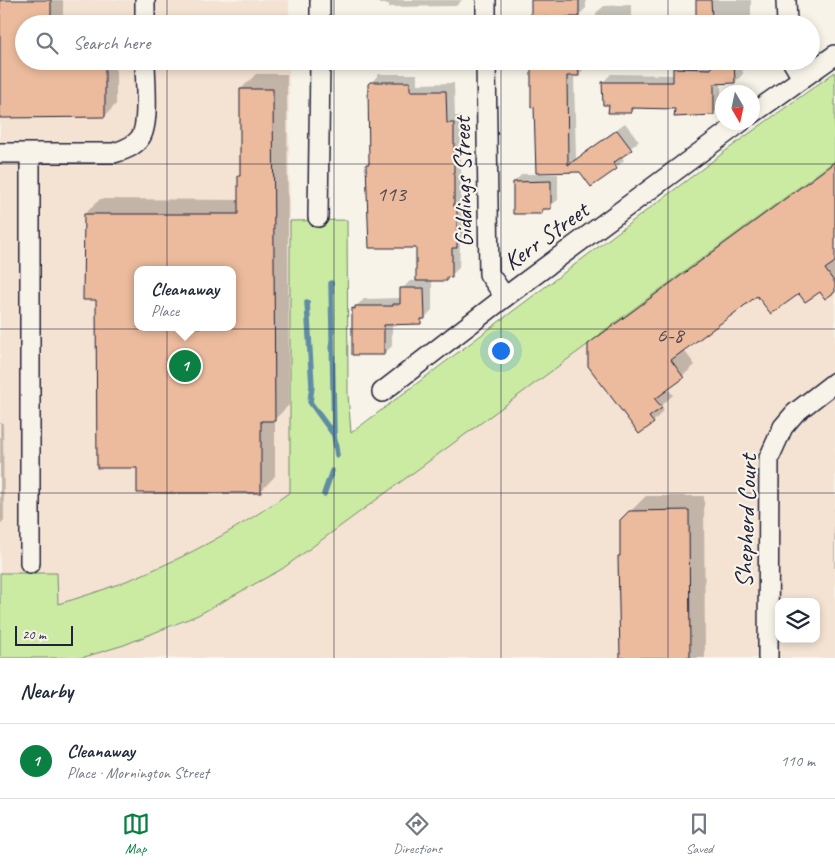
<!DOCTYPE html>
<meta charset="utf-8">
<style>
body{margin:0;font-family:Caveat,sans-serif;background:#f2f2f3;color:#1f2937}
.controls{position:absolute;right:15px;bottom:15px;display:grid;overflow:hidden;border-radius:10px;box-shadow:0 2px 8px #0003}
.controls button{width:45px;height:45px;display:grid;place-items:center;padding:0;border:0;border-bottom:1px solid #e0e1e3;background:#fff;color:#1f2937;font:25px sans-serif}
.compass{position:absolute;left:715px;top:85px;width:45px;height:45px;border-radius:50%;background:#fff;box-shadow:0 2px 8px #0003;rotate:171deg}
.scale{position:absolute;left:15px;bottom:12px;width:58px;box-sizing:border-box;padding-left:5px;border:2px solid #22223b;border-top:0;font-size:14px;line-height:18px;white-space:nowrap;color:#22223b;-webkit-text-stroke:4px #f7f3e8;paint-order:stroke}
.you{position:absolute;left:500px;top:350px;width:18px;height:18px;margin:-12px;border:4px solid #fff;border-radius:50%;background:#1a73e8;box-shadow:0 0 0 8px #1a73e833}
.badge{display:grid;place-items:center;width:32px;height:32px;border-radius:50%;background:#0b8043;color:#fff;font-size:16px;font-weight:700}
.pin{position:absolute;translate:-50% -50%;border:2px solid #fff;box-shadow:0 1px 5px #0006}
.popup{position:absolute;left:134px;top:266px;width:102px;height:65px;box-sizing:border-box;display:grid;place-content:center;border-radius:10px;background:#fff;filter:drop-shadow(0 1px 4px #0005);font-size:16px;white-space:nowrap;color:#747a83}
.popup b{font-size:19px;color:#1f2937}
.popup::after{content:'';position:absolute;left:50%;top:100%;margin-left:-10px;border:10px solid transparent;border-top-color:#fff}
.list{margin:0;padding:0;list-style:none}
h2{display:flex;justify-content:space-between;align-items:center;height:65px;margin:0;padding:0 20px;font-size:21px}
h2 small{font-size:16px;font-weight:400;color:#747a83}
.list li{display:grid;grid-template-columns:32px 1fr auto;gap:15px;align-items:center;box-sizing:border-box;height:75px;padding:0 20px;border-top:1px solid #e0e1e3}
.list b{display:block;font-size:19px;white-space:nowrap}
.list p{margin:0;font-size:16px;white-space:nowrap;color:#747a83}
.list em{font-size:16px;font-style:normal;color:#747a83}
.icon{flex:none;width:28px;height:28px;fill:none;stroke:currentColor;stroke-width:2;stroke-linecap:round;stroke-linejoin:round}
.map{position:relative;flex:none;width:835px;height:658px;overflow:hidden}
.search{position:absolute;background:#fff;box-shadow:0 2px 8px #0003;left:15px;right:15px;top:15px;height:55px;display:flex;align-items:center;gap:12px;box-sizing:border-box;padding:0 18px;border-radius:28px;color:#747a83;font-size:19px}
.sheet{height:140px;background:#fff}
nav{display:flex;justify-content:space-around;align-items:center;box-sizing:border-box;height:70px;border-top:1px solid #e0e1e3;background:#fff;font-size:14px;color:#747a83}
nav a{display:grid;justify-items:center;gap:2px}
nav .on{color:#0b8043}
.map>svg:first-child{display:block}
.built{fill:#f4e2d2;fill-rule:evenodd}
.green{fill:#cbeba3;stroke:#76866f}
.shadow{fill:#0003;fill-rule:evenodd}
.lines{fill:none;stroke-linecap:round;stroke-linejoin:round}
.stream{stroke:#608ca4;stroke-width:5.5}
.building{fill:#ecbb9d;stroke:#22223b;fill-rule:evenodd}
.minor-casing{stroke:#22223b;stroke-width:22}
.minor{stroke:#f7f3e8;stroke-width:19}
.grid{fill:none;stroke:#22223b;stroke-width:1;stroke-opacity:0.55}
.labels{text-anchor:middle;dominant-baseline:central;stroke-width:4.5;stroke-linejoin:round;paint-order:stroke}
.number-label{font-size:22px;fill:#544854}
.street-label{font-size:25px;fill:#22223b;stroke:#f7f3e8}
</style>
<div class="map">
<svg width="835" height="658" viewBox="0 0 835 658">
<rect width="100%" height="100%" fill="#f7f3e8"/>
<filter id="ink" filterUnits="userSpaceOnUse"><feTurbulence type="fractalNoise" baseFrequency=".02" numOctaves="2"/><feDisplacementMap in="SourceGraphic" scale="10" xChannelSelector="R" yChannelSelector="G"/><feConvolveMatrix kernelMatrix="1 2 1 2 8 2 1 2 1" color-interpolation-filters="sRGB"/></filter>
<g filter="url(#ink)">
<g class="built">
<path d="M0 0H289V24H24V61H289L290 492 209 545 173 563 89 596 57 605V573H0ZM138 270H232V327H138Z"/>
<path d="M835 167V658H81L175 626 282 569 588 343ZM779 602H816V639H779Z"/>
</g>
<path class="green" d="M835 72V163L282 569 198 615 124 645 81 658H0V573H57L58 604C142 580 219 543 290 492V221L347 220 348 394 351 433 743 138Z"/>
<g class="shadow">
<path d="M0 0H63V24H24V61H116V104L105 116H0Z"/>
<path d="M379 0H462L456 6 389 7V4H379Z"/>
<path d="M532 0H586V8L578 16H572L573 24H540V16Z"/>
<path d="M696 0H751V24H719V17H697Z"/>
<path d="M631 5V24H596V13L604 6Z"/>
<path d="M533 61H586V67L578 75H574L576 159 625 123 639 141 621 156 624 160 616 168 592 186 580 170 538 172Z"/>
<path d="M682 61H742L743 74 735 82 721 83V106L713 114 676 107H636L631 112 610 104 603 82 611 74 675 75V69Z"/>
<path d="M256 74H287L289 405 275 419V476L260 492 138 467 85 214 100 199 239 200V177L242 174 241 89ZM138 270H232V327H138Z"/>
<path d="M379 74H417V84L454 83 455 116H461V200H464V239L460 243 459 268 446 280H432V310L420 323H392V346L384 354 353 309 364 299 400 298 402 289 410 281H417V246L367 164 370 162 369 85Z"/>
<path d="M835 160V291L757 295 683 349 695 365 668 389 673 395 661 406 664 410 653 422 589 344 601 332Z"/>
<path d="M522 174H558V200L542 212 514 182Z"/>
<path d="M0 423H3L4 520 0 524Z"/>
<path d="M646 496H704L705 658H621L619 556 621 554V521Z"/>
<rect x="834" y="509" width="1" height="59"/>
</g>
<g class="lines">
<g class="stream">
<path d="M331 283 334 435"/>
<path d="M307 302 312 386 310 402 334 435 337 455"/>
<path d="M324 494 332 471"/>
</g>
</g>
<g class="building">
<path d="M0 0H51V24H24V61H105V117L0 118Z"/>
<path d="M531 0H579V17H565V24H548V17H531Z"/>
<path d="M696 0H711L712 18H696Z"/>
<path d="M531 61H578L579 76H567L568 165 617 130 632 150 613 163 617 169 591 187 580 172 536 173 534 107 531 108Z"/>
<path d="M711 61H734L735 83 714 84V115L674 117 675 109 631 108V113H608L609 105H603L602 82H673V68L711 69Z"/>
<path d="M370 82H410V91H446L447 123H454V207H457V248H452V278L447 277V281H416V248H369L366 164H369L368 84Z"/>
<path d="M240 89H273L275 421H261V493H137V468H97L96 300H83L84 214H238V176H240ZM138 270H232V327H138Z"/>
<path d="M835 162V262L825 269 835 283V292L825 299 820 292 805 302 799 294 771 314 757 296 736 312 671 360 684 378 655 399 662 408 649 417 654 423 639 434 588 366V344Z"/>
<path d="M551 181V209H542V214H513V182Z"/>
<path d="M400 288H424L425 319H421V324L384 325V355H352V308L355 309V306H393V304H400Z"/>
<path d="M689 510 690 658H620L618 556H620V520L629 511Z"/>
</g>
<g class="lines">
<defs>
<g id="minor">
<path d="M320 0V24"/>
<path d="M786 0 787 24"/>
<path d="M145 24V0"/>
<path d="M486 24V0"/>
<path d="M486 61 489 274 505 297"/>
<path d="M792 61 802 78"/>
<path d="M752 114 835 55"/>
<path d="M0 153H114C123 150 134 147 140 138 150 125 145 79 145 61"/>
<path d="M318 217 320 61"/>
<path d="M382 392 505 297 741 122"/>
<path d="M30 563V154"/>
<path d="M768 658 769 458 783 427 795 413 835 382"/>
</g>
</defs>
<use href="#minor" class="minor-casing"/>
<use href="#minor" class="minor"/>
</g>
</g>
<path class="grid" d="M167 0V24M334 0V24M501 0V24M668 0V24M167 61V658M334 61V658M501 61V658M668 61V658M0 164H835M0 329H835M0 493H835"/>
<g class="labels">
<g class="number-label">
<text x="391" y="194">113</text>
<text x="670" y="335">6-8</text>
</g>
<g class="street-label">
<text transform="translate(463 182) rotate(-91)">Giddings Street</text>
<text transform="translate(546 236) rotate(-36)">Kerr Street</text>
<text transform="translate(746 521) rotate(-88)">Shepherd Court</text>
</g>
</g>
</svg>
<div class="controls">
<button><svg class="icon" aria-label="layers" viewBox="0 0 24 24"><path d="M12 4l9 5-9 5-9-5zM3 14l9 5 9-5"/></svg></button>
</div>
<svg class="compass" viewBox="-18 -18 36 36"><path d="M0-13l5 13h-10z" fill="#e53935"/><path d="M0 13l5-13h-10z" fill="#747a83"/></svg>
<div class="scale">20 m</div>
<div class="you"></div>
<div class="pin badge" style="left:185px;top:366px">1</div>
<div class="popup"><b>Cleanaway</b>Place</div>
<div class="search"><svg class="icon" aria-label="search" viewBox="0 0 24 24"><circle cx="10" cy="10" r="6"/><path d="M15 15l6 6"/></svg>Search here</div>
</div>
<section class="sheet">
<h2>Nearby<small></small></h2>
<ul class="list">
<li><span class="badge">1</span><div><b>Cleanaway</b><p>Place · Mornington Street</p></div><em>110 m</em></li>
</ul>
</section>
<nav>
<a class="on"><svg class="icon" aria-label="map" viewBox="0 0 24 24"><path d="M3 6l6-2 6 2 6-2v14l-6 2-6-2-6 2zM9 4v14M15 6v14"/></svg>Map</a>
<a><svg class="icon" aria-label="directions" viewBox="0 0 24 24"><path d="M12 3l9 9-9 9-9-9zM9 14v-3h6M13 9l2 2-2 2"/></svg>Directions</a>
<a><svg class="icon" aria-label="saved" viewBox="0 0 24 24"><path d="M7 4h10v16l-5-4-5 4z"/></svg>Saved</a>
</nav>
